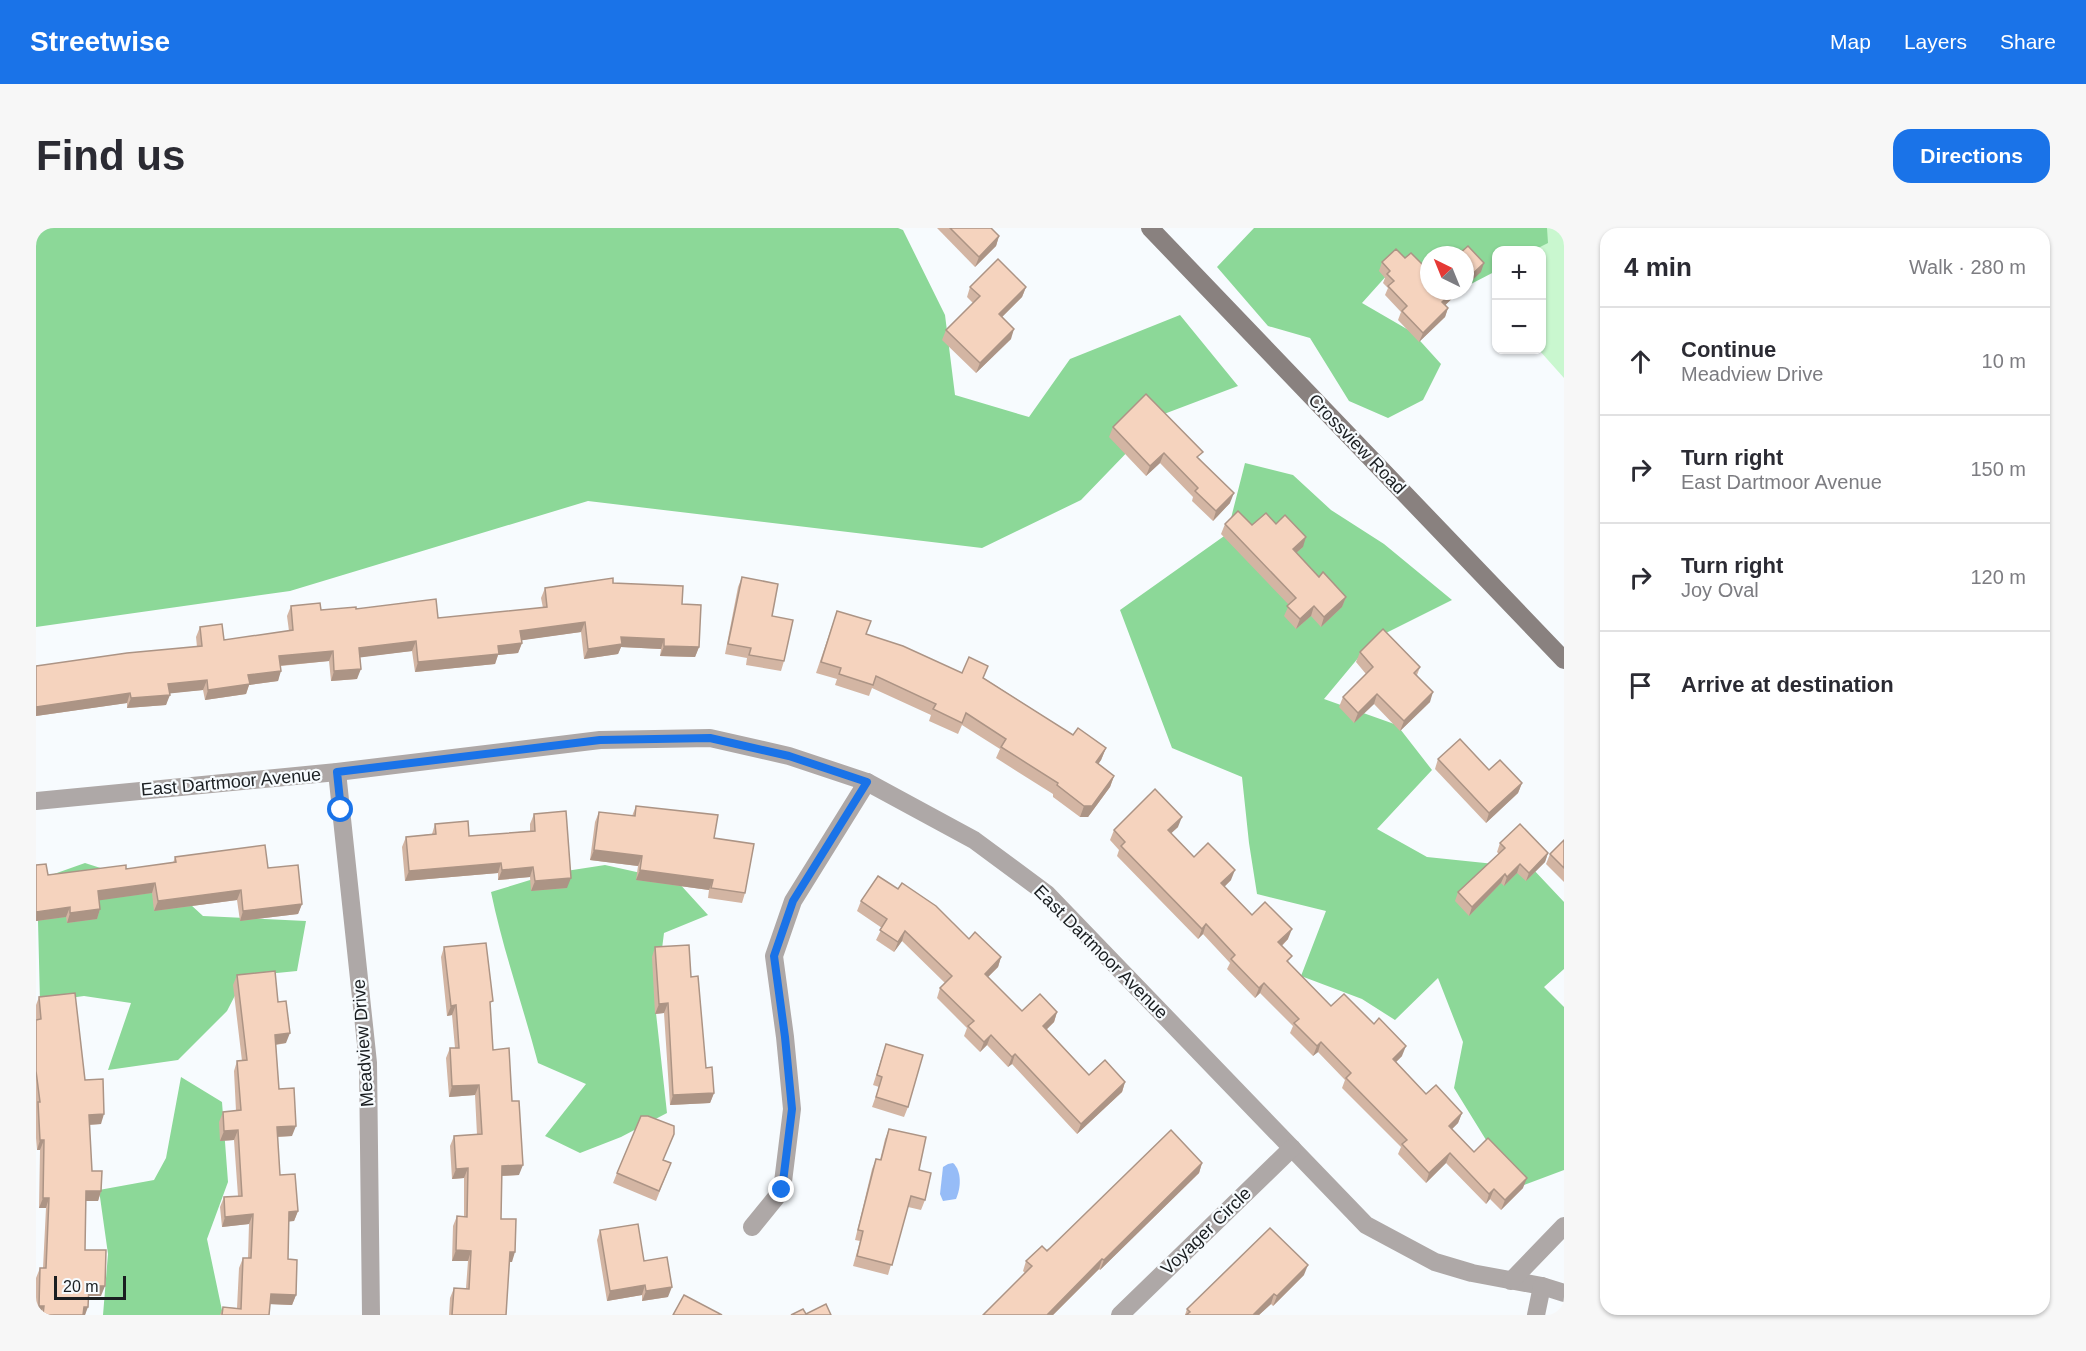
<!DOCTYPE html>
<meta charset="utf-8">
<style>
body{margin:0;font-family:Helvetica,sans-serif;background:#f7f7f7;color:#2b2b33}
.controls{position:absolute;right:18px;top:18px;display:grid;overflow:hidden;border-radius:12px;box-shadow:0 2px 4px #0004}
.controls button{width:54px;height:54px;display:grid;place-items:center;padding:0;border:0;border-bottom:2px solid #e1e1e2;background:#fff;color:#2b2b33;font:30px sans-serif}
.compass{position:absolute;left:1384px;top:18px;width:54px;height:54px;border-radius:50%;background:#fff;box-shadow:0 2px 4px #0004;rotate:317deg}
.scale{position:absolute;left:18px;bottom:15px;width:72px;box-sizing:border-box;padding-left:6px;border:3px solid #1a1e21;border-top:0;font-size:16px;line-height:21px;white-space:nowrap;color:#1a1e21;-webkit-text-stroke:4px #f7fbfe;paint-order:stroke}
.stop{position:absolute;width:18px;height:18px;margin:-14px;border:4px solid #1a73e8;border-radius:50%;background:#fff}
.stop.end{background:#1a73e8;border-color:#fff;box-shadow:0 2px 6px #0008}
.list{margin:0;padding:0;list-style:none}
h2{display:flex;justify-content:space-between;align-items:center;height:78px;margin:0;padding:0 24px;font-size:26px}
h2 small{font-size:20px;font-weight:400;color:#7c7c81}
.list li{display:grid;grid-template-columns:39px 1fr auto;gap:18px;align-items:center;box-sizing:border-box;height:108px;padding:0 24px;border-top:2px solid #e1e1e2}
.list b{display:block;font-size:22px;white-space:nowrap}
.list p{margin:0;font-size:20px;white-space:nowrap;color:#7c7c81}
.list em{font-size:20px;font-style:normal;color:#7c7c81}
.icon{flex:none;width:33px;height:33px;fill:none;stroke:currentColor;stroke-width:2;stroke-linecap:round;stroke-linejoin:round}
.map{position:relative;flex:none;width:1528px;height:1087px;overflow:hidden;border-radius:18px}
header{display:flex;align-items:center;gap:36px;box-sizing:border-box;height:84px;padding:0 30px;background:#1a73e8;color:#fff}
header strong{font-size:28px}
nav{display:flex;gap:33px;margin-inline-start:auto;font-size:21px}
.intro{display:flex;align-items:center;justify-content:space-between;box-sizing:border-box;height:144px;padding:0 36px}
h1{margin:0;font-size:42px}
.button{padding:15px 27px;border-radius:18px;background:#1a73e8;color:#fff;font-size:21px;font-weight:700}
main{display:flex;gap:36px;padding:0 36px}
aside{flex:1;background:#fff;border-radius:18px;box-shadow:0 2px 4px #0004}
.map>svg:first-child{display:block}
.green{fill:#c9f7cf}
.forest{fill:#8cd898}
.water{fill:#96bcf7}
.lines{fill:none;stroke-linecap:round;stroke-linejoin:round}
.street{stroke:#aea8a7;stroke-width:18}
.secondary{stroke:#89817f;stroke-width:18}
.wall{fill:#d3b5a3}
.shaded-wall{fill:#ac9485}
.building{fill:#f5d3be;stroke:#ac9485;stroke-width:1.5}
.route{stroke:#1a73e8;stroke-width:8}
.labels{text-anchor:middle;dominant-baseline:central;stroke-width:4.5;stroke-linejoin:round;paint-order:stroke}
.street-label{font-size:18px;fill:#1a1e21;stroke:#f7fbfe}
</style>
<header>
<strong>Streetwise</strong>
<nav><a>Map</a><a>Layers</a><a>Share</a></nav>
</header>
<div class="intro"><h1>Find us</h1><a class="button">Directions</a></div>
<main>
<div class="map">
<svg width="1528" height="1087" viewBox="0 0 1528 1087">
<rect width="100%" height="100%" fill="#f7fbfe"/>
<path class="green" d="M1491 0H1528V150L1503 122H1506V22H1474Z"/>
<g class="forest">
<path d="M0 0H862L867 2 909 87 919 167 993 189 1034 131 1144 87 1202 158 1128 186 1045 272 946 320 552 273 254 363 0 399Z"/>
<path d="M1218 0H1511L1512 15 1498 22H1460V43L1435 56 1429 55V27H1393V45L1361 36 1326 75 1376 104 1405 136 1387 172 1352 190 1313 173 1274 110 1232 98 1181 39Z"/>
<path d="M1209 235 1257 247 1295 282 1348 316 1416 372 1338 411 1288 471 1361 497 1396 542 1341 601 1391 629 1496 640 1528 674V741L1508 759 1528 779V942L1485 958 1455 920 1418 860 1427 814 1402 750 1359 792 1326 771 1265 748 1290 683 1221 666 1213 615 1206 549 1136 520 1084 382 1191 306Z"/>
<path d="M49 635 142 665 167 688 270 693 261 743 209 748 191 783 142 832 72 842 95 775 48 768 4 774 1 652Z"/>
<path d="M569 637 641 653 672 687 628 705 619 776 631 885 585 909 544 925 509 908 550 856 502 835C487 778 467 722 455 664L517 645Z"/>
<path d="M145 849 186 874 192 954 171 1011 187 1087H67L72 1026 63 962 118 952 130 930Z"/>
</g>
<path class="water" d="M917 935C926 943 925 960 920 971L907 973 904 966 907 939 912 936Z"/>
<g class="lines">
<g class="street">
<path d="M301 544 332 835 335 1087"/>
<path d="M0 573 301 544 564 512 674 510 753 528 831 554 938 612 1011 666 1330 997 1399 1034 1436 1045 1506 1058 1528 1065"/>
<path d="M716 999 746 962 756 881 749 809 738 728 757 673 831 554"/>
<path d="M1475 1053 1528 998"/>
<path d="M1084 1087 1256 920"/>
<path d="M1500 1087 1506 1058"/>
</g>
<path class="secondary" d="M1114 0 1528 432"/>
</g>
<g class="wall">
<path d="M901 0H955L963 8 960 18 939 39Z"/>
<path d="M1346 34 1393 63H1424L1409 77 1412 80 1409 89 1383 114 1362 92 1365 84 1349 67 1352 60 1347 55 1349 50 1343 43Z"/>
<path d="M934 59H990L986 69 966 89 975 111 940 145 906 112 910 102 937 75 931 69Z"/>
<path d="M1077 199 1164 231 1194 275 1177 293 1156 273 1157 269 1124 235 1110 248 1073 209Z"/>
<path d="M1189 296 1216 297 1240 296 1267 319 1260 325 1283 349 1310 369 1306 379 1285 399 1275 388 1260 401 1248 388 1253 377 1185 306Z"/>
<path d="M706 349 736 388 748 433 745 443 710 437 711 430 689 426 702 359Z"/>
<path d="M577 355 646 376 663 419 659 429 624 428 625 421 585 419 582 426 548 431 545 404 485 412 486 415 482 425 462 427 459 436 379 444 376 423 324 429 321 451 295 453 293 433 245 438 242 453 213 457 210 466 169 472 167 462 133 465 130 477 91 480V475L0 488V438L161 419 160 409 164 399 188 412 253 403 251 388 255 378 285 382 320 381 402 390 507 380 505 370 509 360Z"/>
<path d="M801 383 830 406 926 445 948 450 1037 507 1070 520 1065 532 1062 536 1078 548 1074 559 1052 589H1044L1017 569V566L960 530 964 521 926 497 922 506 893 493 895 487 836 460 833 468 799 457 801 451 780 445Z"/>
<path d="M1324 424 1384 439 1381 447 1394 474 1364 503 1338 476 1318 495 1303 479 1307 469 1330 446 1320 434Z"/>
<path d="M1402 531 1453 542 1486 555 1482 565 1450 595 1399 541Z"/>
<path d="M600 578 678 610 709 665 706 675 672 670 673 662 600 652 602 638 554 632 559 594 563 584 596 588Z"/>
<path d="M498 586 531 660 495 663 494 649 462 652V645L369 653 366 619 370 609 396 606 399 596 433 608 494 603V596Z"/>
<path d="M1142 599 1135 605 1158 629 1195 652 1188 659 1216 687 1252 711 1246 718 1253 735 1295 778 1366 828 1360 834 1390 866 1426 885 1422 895 1416 901 1438 924 1487 960 1465 982 1454 971 1450 976 1410 935 1390 955 1362 926 1365 919 1306 860 1309 852 1282 824 1277 828 1254 805 1257 798 1224 765 1219 770 1191 741 1194 735 1167 706 1162 711 1081 628 1083 622 1074 612 1078 602Z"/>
<path d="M1528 612V654L1510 636 1514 626Z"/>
<path d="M1464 615 1512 625 1509 634 1490 653 1481 645 1468 658 1465 655 1433 688 1419 673 1422 664 1463 626 1461 624Z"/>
<path d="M139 629 232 640 266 676 262 686 204 693 201 672 118 683 116 665 63 672 64 681 61 691 31 695 30 689 0 693V637L12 647 90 641 137 635Z"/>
<path d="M825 673 933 711 965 729 962 739 952 749 986 783 1021 784 1018 794 1011 801 1053 847 1089 854 1086 864 1041 906 976 836 972 839 951 817 944 824 928 808 931 800 901 770 904 760 909 755 866 713 858 724 840 712 846 700 821 683Z"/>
<path d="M408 719 454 781 457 822 476 873 483 947 466 948 465 991 476 1034H473L470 1087H413L414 1070 418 1060H430L432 1033H416L417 998 421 988 428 989V950L416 951 414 918 418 908 441 907 439 867 413 869 410 830 414 820H419L416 787 411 788 405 729Z"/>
<path d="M619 719 655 749 670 840 678 865 674 875 634 877 628 785 619 786 616 729Z"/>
<path d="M201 747 242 774 250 815 240 817 243 861 256 908 241 909 244 947 262 983 258 993H253L252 1031 260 1067 256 1077 234 1076 233 1087H184L187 1079 201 1080 203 1040 207 1030H212L213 996 186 999 184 979 188 969 202 968 198 912 184 913 183 894 187 884 200 883 198 843 201 833H206L197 757Z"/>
<path d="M3 769 49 852 65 896 53 897 56 943 65 963 62 973H49V1022L65 1068H53L49 1087H0V1050L4 1040H7L10 980H3L4 922H1L0 910V777Z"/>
<path d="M850 816 872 879 868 889 836 879 843 859 837 857Z"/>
<path d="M853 901 883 942 889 972 885 982 872 979 852 1047 817 1038 824 1013 819 1012 836 941 840 931 844 932 849 911Z"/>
<path d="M627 932 635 935 620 973 577 955 581 945Z"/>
<path d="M1166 935 1163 945 1064 1042 1063 1041 1017 1087H947L989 1045 987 1043 990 1033Z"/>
<path d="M564 1002 608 1033 632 1069 606 1073V1067L571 1073 561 1012Z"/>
<path d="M1268 1047 1237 1078 1235 1076 1223 1087H1149L1151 1081Z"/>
</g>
<g class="shaded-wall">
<path d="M963 8 960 18 939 39 943 29Z"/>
<path d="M1448 35 1445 44 1429 59V53Z"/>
<path d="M990 59 986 69 959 96 963 86Z"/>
<path d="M1418 63H1424L1403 83 1406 74Z"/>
<path d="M1412 80 1409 89 1383 114 1387 105Z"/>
<path d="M978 101 975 111 940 145 944 135Z"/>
<path d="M1128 225 1124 235 1110 248 1114 238Z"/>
<path d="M1198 265 1194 275 1177 293 1180 283Z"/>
<path d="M1270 309 1267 319 1253 331 1257 321Z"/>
<path d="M1310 369 1306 379 1285 399 1288 389Z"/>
<path d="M1278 378 1275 388 1260 401 1264 391Z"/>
<path d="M549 394 545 404 481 413 484 403Z"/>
<path d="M585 409 628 411 625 421 585 419 582 426 548 431 552 421Z"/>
<path d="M380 413 376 423 320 430 323 420Z"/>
<path d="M486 415 482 425 462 427 459 436 379 444 382 434 462 418Z"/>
<path d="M628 418 663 419 659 429 624 428Z"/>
<path d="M297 423 293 433 240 438 243 428Z"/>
<path d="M325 441 321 451 295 453 298 443Z"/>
<path d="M245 443 242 453 213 457 210 466 169 472 172 462 212 447Z"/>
<path d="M171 452 167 462 129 466 132 456Z"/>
<path d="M1397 464 1394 474 1364 503 1368 493Z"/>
<path d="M94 465 91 475 0 488V479Z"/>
<path d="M1341 466 1338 476 1318 495 1322 485Z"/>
<path d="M134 467 130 477 91 480 95 470Z"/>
<path d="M1070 520 1065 532 1056 545 1060 534Z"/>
<path d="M1078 548 1074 559 1052 589H1044L1048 578Z"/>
<path d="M1486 555 1482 565 1450 595 1453 585Z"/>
<path d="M1146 589 1142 599 1128 612 1132 602Z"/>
<path d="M558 622 606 628 602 638 554 632Z"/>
<path d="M1512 625 1509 634 1490 653 1493 645Z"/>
<path d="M465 635 462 645 369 653 373 643Z"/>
<path d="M1484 636 1481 645 1468 658 1471 649Z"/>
<path d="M497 639 494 649 462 652 466 642Z"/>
<path d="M604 642 677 652 673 662 600 652Z"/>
<path d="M1199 642 1195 652 1182 665 1185 655Z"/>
<path d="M1469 646 1465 655 1433 688 1436 679Z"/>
<path d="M535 650 531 660 495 663 499 653Z"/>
<path d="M119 655 116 665 59 673 62 663Z"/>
<path d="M205 662 201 672 118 683 122 673Z"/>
<path d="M266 676 262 686 204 693 207 683Z"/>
<path d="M34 679 30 689 0 693V684Z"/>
<path d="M64 681 61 691 31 695 34 685Z"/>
<path d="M1170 696 1167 706 1162 711 1166 701Z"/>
<path d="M1256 701 1252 711 1239 724 1242 714Z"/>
<path d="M869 703 866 713 858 724 862 714Z"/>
<path d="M965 729 962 739 945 756 949 746Z"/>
<path d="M1228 755 1224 765 1219 770 1223 760Z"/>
<path d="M632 775 628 785 619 786 623 776Z"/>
<path d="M420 777 416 787 411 788 415 778Z"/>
<path d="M1021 784 1018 794 1004 808 1007 798Z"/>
<path d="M254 805 250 815 235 817 239 807Z"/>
<path d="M955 807 951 817 944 824 948 814Z"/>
<path d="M1285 814 1282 824 1277 828 1281 818Z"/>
<path d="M1370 818 1366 828 1353 841 1357 831Z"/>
<path d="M979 826 976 836 972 839 976 829Z"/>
<path d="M1089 854 1086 864 1041 906 1045 896Z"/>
<path d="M443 857 439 867 413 869 416 858Z"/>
<path d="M678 865 674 875 634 877 637 867Z"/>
<path d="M1426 885 1422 895 1409 908 1413 898Z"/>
<path d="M68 886 65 896 49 897 53 887Z"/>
<path d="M260 898 256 908 237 909 241 899Z"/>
<path d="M202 902 198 912 184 913 188 903Z"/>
<path d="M4 912H8L4 922H1Z"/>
<path d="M1414 925 1410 935 1390 955 1393 945Z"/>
<path d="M1166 935 1163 945 1064 1042 1068 1032Z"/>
<path d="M487 937 483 947 462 948 466 938Z"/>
<path d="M432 940 428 950 416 951 420 941Z"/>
<path d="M1491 950 1487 960 1465 982 1469 972Z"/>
<path d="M1458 961 1454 971 1450 976 1453 966Z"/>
<path d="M50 963H65L62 973H46Z"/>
<path d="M7 970H13L10 980H3Z"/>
<path d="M262 983 258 993 250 994 253 984Z"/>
<path d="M217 986 213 996 186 999 189 989Z"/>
<path d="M420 1022 435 1023 432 1033H416Z"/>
<path d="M474 1024H479L476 1034H470Z"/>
<path d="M1066 1031 1063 1041 1017 1087H1011Z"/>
<path d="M1272 1037 1268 1047 1237 1078 1241 1068Z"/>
<path d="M609 1057 606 1067 571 1073 574 1063Z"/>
<path d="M53 1058H69L65 1068H50Z"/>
<path d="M636 1059 632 1069 606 1073 610 1063Z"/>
<path d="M235 1066 260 1067 256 1077 232 1076Z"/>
<path d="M1238 1066 1235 1076 1223 1087H1217Z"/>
<path d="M3 1078H8L4 1087H0Z"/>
<path d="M48 1079H52L49 1087H45Z"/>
</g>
<g class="building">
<path d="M914 0H955L963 8 943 29Z"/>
<path d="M1432 18 1448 35 1429 53V27H1422Z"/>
<path d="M1360 21 1369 30 1375 25 1393 43V63H1418L1406 74 1412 80 1387 105 1366 83 1371 78 1352 58 1358 53 1351 46 1354 43 1346 34Z"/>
<path d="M962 31 990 59 963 86 978 101 944 135 910 102 944 68 934 59Z"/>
<path d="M1110 166 1167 224 1161 229 1198 265 1180 283 1159 263 1162 260 1128 225 1114 238 1077 199Z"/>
<path d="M1202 283 1216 297 1230 285 1240 296 1249 287 1270 309 1257 321 1283 349 1287 344 1310 369 1288 389 1278 378 1264 391 1251 378 1260 370 1189 296Z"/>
<path d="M706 349 742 356 736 388 757 392 748 433 713 427 715 420 692 416Z"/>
<path d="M577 350V355L647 358 646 376 665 377 663 419 628 418V411L585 409 586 416 552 421 549 394 484 403 486 415 462 418 463 426 382 434 380 413 323 420 325 441 298 443 297 423 243 428 245 443 212 447 214 456 172 462 171 452 132 456 134 467 95 470 94 465 0 479V438L91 425 166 418 164 399 186 396 188 412 257 402 255 378 284 375 285 382 320 379V381L400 371 402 390 511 379 509 360Z"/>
<path d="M801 383 835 393 830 406 867 418 926 445 933 429 952 438 947 450 1037 507 1042 500 1070 520 1060 534 1078 548 1056 578H1048L1021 557 1022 555 965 519 970 511 930 485 926 495 897 481 900 476 840 448 837 457 803 446 805 440 785 434Z"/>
<path d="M1347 401 1384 439 1378 445 1397 464 1368 493 1341 466 1322 485 1307 469 1337 439 1324 424Z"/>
<path d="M1424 511 1453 542 1464 532 1486 555 1453 585 1402 531Z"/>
<path d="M1119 561 1146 589 1132 602 1158 629 1172 615 1199 642 1185 655 1216 687 1229 674 1256 701 1242 714 1256 728 1251 733 1295 778 1308 766 1338 796 1343 790 1370 818 1357 831 1390 866 1400 857 1426 885 1413 898 1438 924 1452 910 1491 950 1469 972 1458 961 1453 966 1414 925 1393 945 1366 916 1371 912 1310 850 1315 845 1285 814 1281 818 1258 795 1263 791 1228 755 1223 760 1195 731 1199 727 1170 696 1166 701 1085 618 1089 614 1078 602Z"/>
<path d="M600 578 682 587 678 610 718 616 709 665 675 660 677 652 604 642 606 628 558 622 563 584 599 588Z"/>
<path d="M530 583 535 650 499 653 497 639 466 642 465 635 373 643 370 609 400 606 399 596 432 593 433 608 499 603 498 586Z"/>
<path d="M1484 596 1512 625 1493 645 1484 636 1471 649 1469 646 1436 679 1422 664 1469 620 1464 615Z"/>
<path d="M1528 612V640L1514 626Z"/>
<path d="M229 617 232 640 262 637 266 676 207 683 205 662 122 673 119 655 62 663 64 681 34 685V679L0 684V637L10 636 12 647 90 637V641L140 634 139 629Z"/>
<path d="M842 648 862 661 866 655 900 678 933 711 939 704 965 729 949 746 986 783 1004 766 1021 784 1007 798 1053 847 1069 832 1089 854 1045 896 979 826 976 829 955 807 948 814 932 798 938 793 904 760 916 748 869 703 862 714 844 702 851 691 825 673Z"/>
<path d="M450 715 457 773 454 774 457 822 473 820 476 873H483L487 937 466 938 465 991H480L479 1024H474L470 1087H416L418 1060 433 1061 435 1023 420 1022 421 988 431 989 432 940 420 941 418 908 446 906 443 857 416 858 414 820H423L420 777 415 778 408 719Z"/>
<path d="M653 717 655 749 662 748 670 840 676 839 678 865 637 867 632 775 623 776 619 719Z"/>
<path d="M239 743 242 774 250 773 254 805 239 807 243 861 258 860 260 898 241 899 244 947 259 946 262 983 253 984 252 1031 261 1032 260 1067 235 1066 233 1087H186L187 1079 205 1081 207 1030H215L217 986 189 989 188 969 206 968 202 902 188 903 187 884 205 882 201 833 211 832 201 747Z"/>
<path d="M39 765 49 852 67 851 68 886 53 887 56 943H66L65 963H50L49 1022H70L69 1058H53L52 1079H48L47 1087H7L8 1078H3L4 1040H10L13 970H7L8 912H4L2 874H4L0 843V792L5 791 3 769Z"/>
<path d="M850 816 887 827 872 879 840 869 846 849 841 847Z"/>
<path d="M605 888H612L638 898V906L627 932 635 935 623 963 581 945Z"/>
<path d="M853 901 890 909 883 942 895 945 889 972 875 968 856 1037 821 1028 827 1003 822 1002 840 931 845 932Z"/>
<path d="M1135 902 1166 935 1068 1032 1066 1031 1011 1087H947L996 1038 990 1033 1006 1018 1011 1023Z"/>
<path d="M602 996 608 1033 631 1029 636 1059 610 1063 609 1057 574 1063 564 1002Z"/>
<path d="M1234 1000 1272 1037 1241 1068 1238 1066 1217 1087H1150L1154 1084 1151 1081Z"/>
<path d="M648 1067 686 1087H637Z"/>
<path d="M790 1076 795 1087H755L767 1081 770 1086Z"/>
</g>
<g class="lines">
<path class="route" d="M305 582 301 544 564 512 674 510 753 528 831 554 757 673 738 728 749 809 756 881 746 962"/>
</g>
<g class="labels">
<g class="street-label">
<text transform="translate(1321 216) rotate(46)">Crossview Road</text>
<text transform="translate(195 554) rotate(-5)">East Dartmoor Avenue</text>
<text transform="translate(1065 724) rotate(45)">East Dartmoor Avenue</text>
<text transform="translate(327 815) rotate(-94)">Meadview Drive</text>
<text transform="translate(1170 1003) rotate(-44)">Voyager Circle</text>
</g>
</g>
</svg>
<div class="controls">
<button>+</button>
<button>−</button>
</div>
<svg class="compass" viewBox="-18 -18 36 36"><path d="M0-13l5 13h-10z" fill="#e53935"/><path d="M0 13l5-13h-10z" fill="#7c7c81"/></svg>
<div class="scale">20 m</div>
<div class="stop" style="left:305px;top:582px"></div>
<div class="stop end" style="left:746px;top:962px"></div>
</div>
<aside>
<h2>4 min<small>Walk · 280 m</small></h2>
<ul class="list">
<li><svg class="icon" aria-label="ahead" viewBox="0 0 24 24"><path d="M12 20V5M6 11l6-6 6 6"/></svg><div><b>Continue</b><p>Meadview Drive</p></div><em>10 m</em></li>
<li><svg class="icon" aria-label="right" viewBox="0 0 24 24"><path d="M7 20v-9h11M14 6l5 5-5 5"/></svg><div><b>Turn right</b><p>East Dartmoor Avenue</p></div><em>150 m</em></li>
<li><svg class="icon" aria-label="right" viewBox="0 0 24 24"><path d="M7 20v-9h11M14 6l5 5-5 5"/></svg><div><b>Turn right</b><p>Joy Oval</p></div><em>120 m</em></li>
<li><svg class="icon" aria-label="arrive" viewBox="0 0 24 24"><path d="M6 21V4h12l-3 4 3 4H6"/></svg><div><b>Arrive at destination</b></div></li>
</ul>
</aside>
</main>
